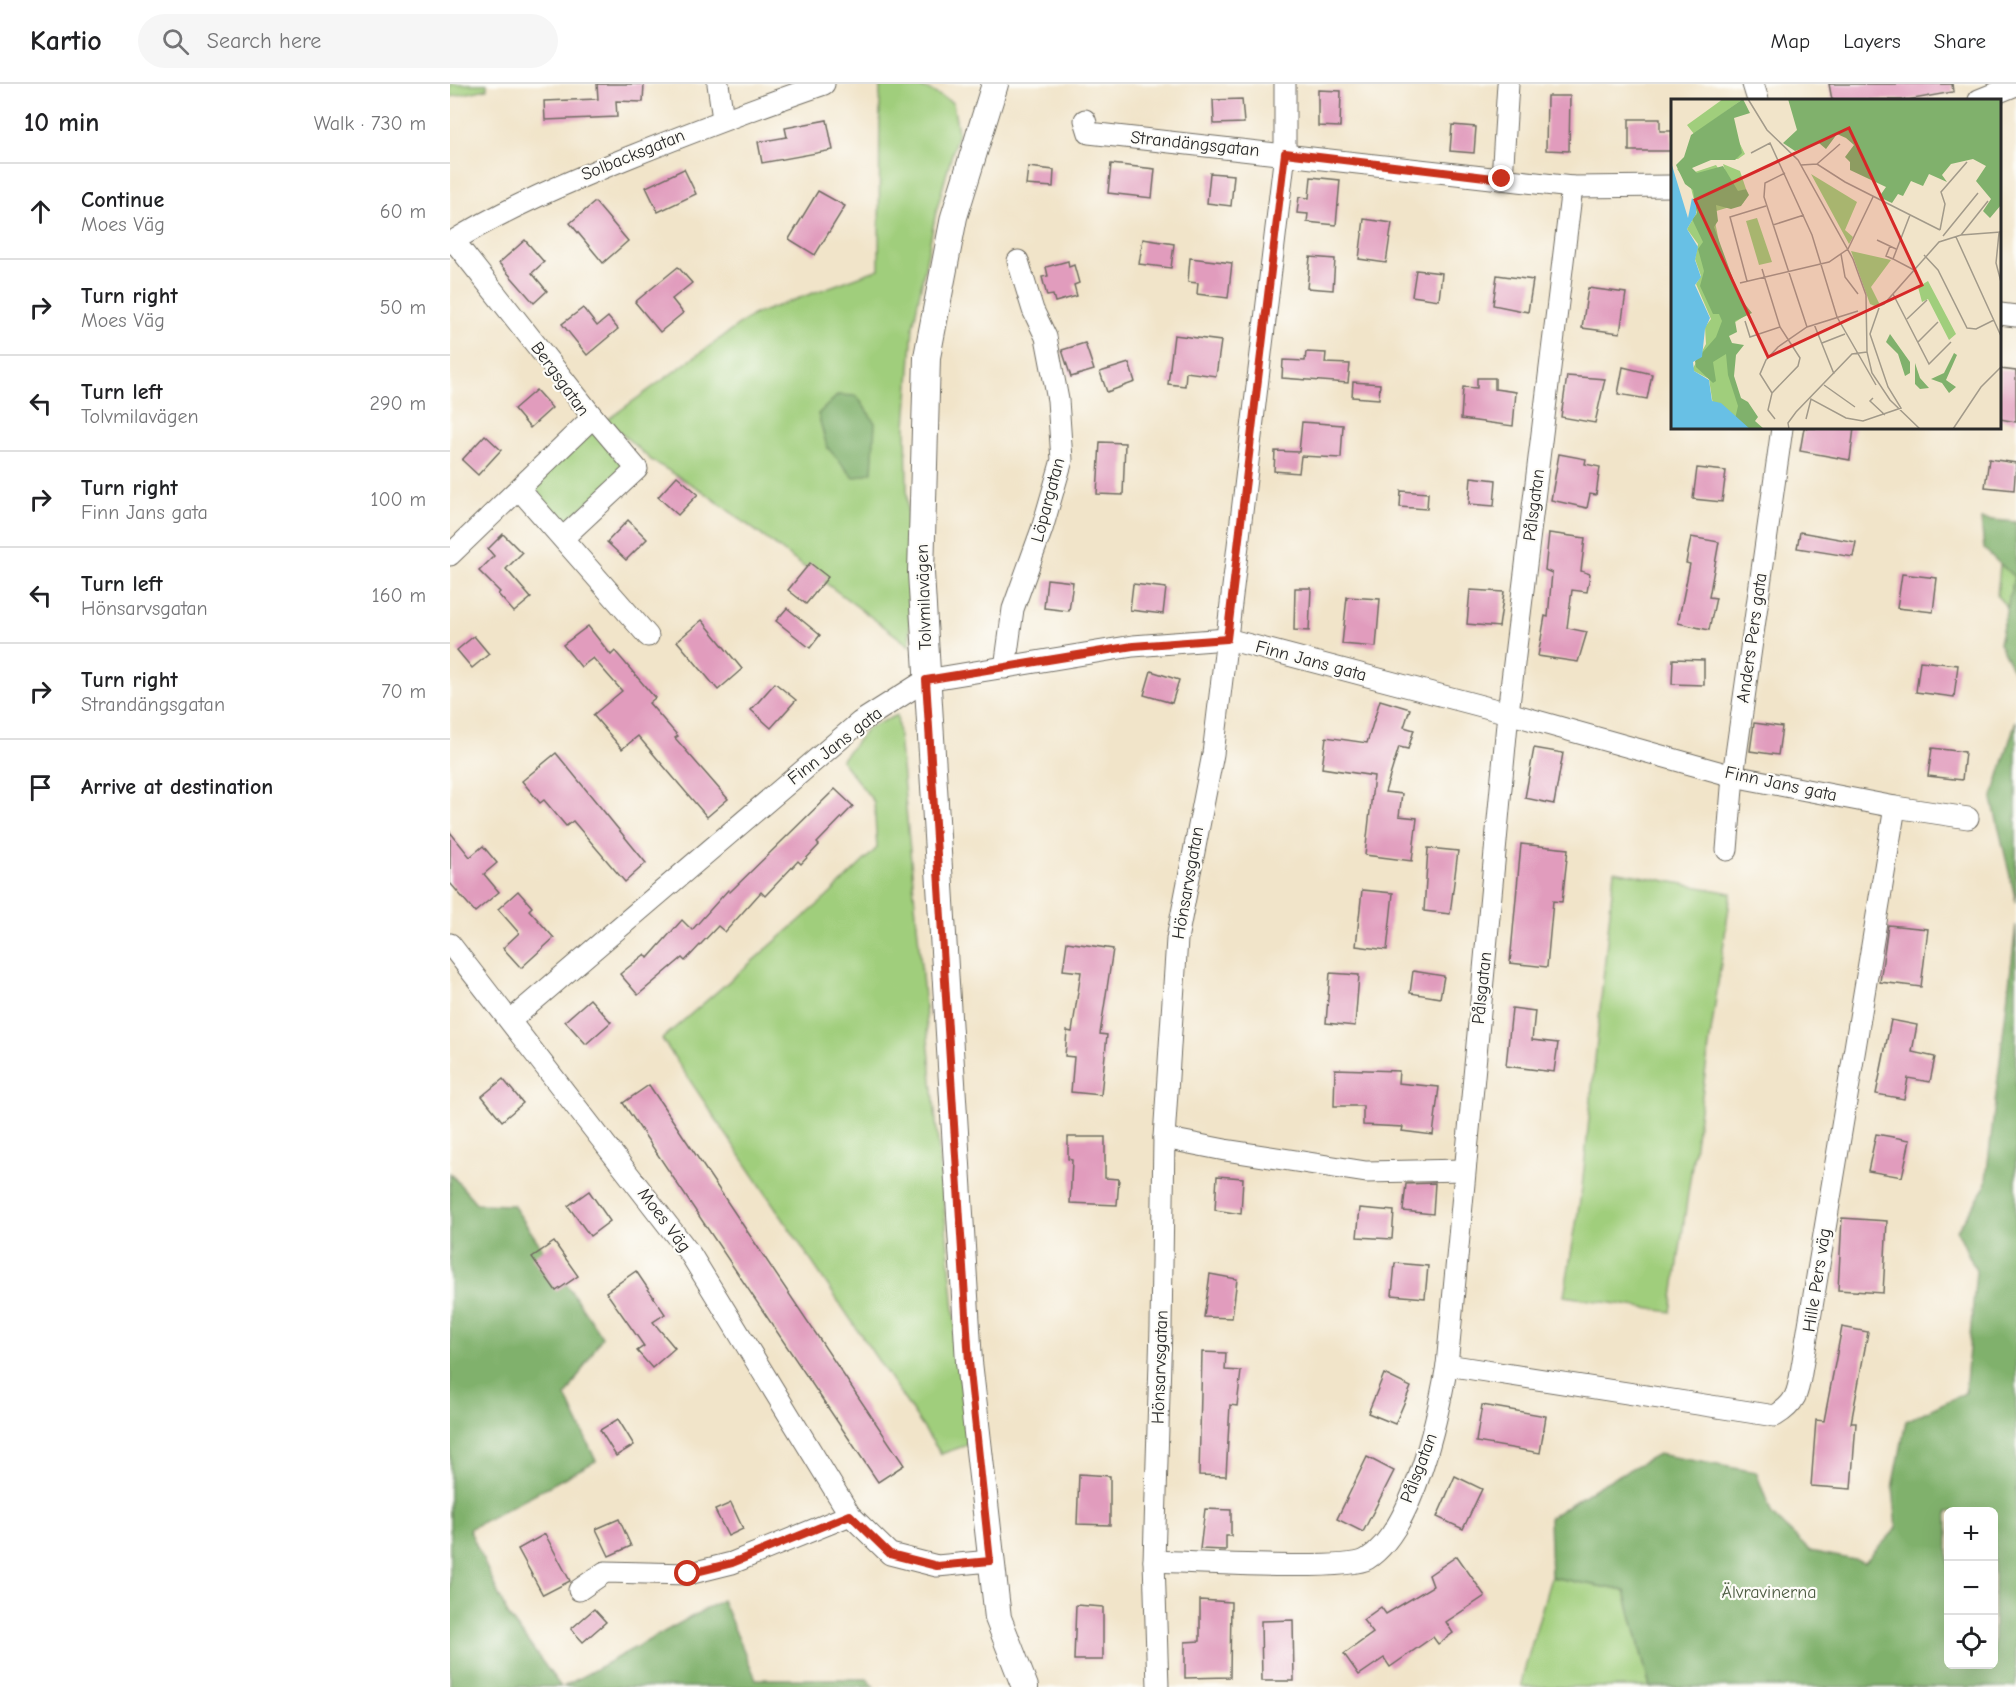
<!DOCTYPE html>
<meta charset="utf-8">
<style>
body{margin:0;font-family:"Comic Neue",sans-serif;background:#f6f6f6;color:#202124}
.controls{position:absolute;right:18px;bottom:18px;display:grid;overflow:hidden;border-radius:9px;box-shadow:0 6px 24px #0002}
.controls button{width:54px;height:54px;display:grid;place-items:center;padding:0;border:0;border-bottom:2px solid #e0e0e0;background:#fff;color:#202124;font:30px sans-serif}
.stop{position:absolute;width:18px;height:18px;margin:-14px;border:4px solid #c8321e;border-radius:50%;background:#fff}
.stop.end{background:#c8321e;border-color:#fff;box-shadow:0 2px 6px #0008}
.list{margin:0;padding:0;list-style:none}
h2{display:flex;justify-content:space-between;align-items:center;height:78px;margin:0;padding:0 24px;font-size:26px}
h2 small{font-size:20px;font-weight:400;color:#757577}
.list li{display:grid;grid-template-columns:39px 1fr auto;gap:18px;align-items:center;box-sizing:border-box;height:96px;padding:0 24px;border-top:2px solid #e0e0e0}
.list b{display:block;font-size:22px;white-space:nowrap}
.list p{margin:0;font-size:20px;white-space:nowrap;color:#757577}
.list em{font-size:20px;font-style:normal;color:#757577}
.icon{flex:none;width:33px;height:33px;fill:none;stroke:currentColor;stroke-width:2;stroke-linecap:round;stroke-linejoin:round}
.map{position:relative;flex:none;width:1566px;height:1603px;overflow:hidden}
header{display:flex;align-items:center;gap:36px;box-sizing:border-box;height:84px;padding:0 30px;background:#fff;border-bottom:2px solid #e0e0e0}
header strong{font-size:28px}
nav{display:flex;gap:33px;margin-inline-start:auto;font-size:21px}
.search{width:420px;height:54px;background:#f6f6f6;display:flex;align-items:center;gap:15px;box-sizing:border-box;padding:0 21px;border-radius:33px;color:#757577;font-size:22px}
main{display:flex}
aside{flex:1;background:#fff}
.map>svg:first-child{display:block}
.green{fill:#a0ce7c;stroke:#667c54;stroke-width:1.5}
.forest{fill:#80b16c;stroke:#566e4c;stroke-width:1.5;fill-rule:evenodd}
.building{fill:#e19cbd}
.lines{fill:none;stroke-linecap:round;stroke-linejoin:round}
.minor-casing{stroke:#706c62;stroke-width:23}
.tertiary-casing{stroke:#706c62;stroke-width:28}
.minor{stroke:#fff;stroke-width:21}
.tertiary{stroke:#fff;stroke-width:26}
.route{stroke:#c8321e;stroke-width:8}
.labels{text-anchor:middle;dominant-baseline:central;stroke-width:4.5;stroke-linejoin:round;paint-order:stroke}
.street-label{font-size:18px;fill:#2b2b2b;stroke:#fdfcf7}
.park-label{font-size:18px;fill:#4e5c43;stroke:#fdfcf7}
.inset-road{fill:none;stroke:#a29a8a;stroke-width:1.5}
.view{fill:#d62828;fill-opacity:0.15;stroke:#d62828;stroke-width:3}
.inset-edge{fill:none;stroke:#2b2b2b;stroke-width:3}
</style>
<header>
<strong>Kartio</strong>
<div class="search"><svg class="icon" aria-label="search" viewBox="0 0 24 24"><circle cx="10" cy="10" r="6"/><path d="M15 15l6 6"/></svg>Search here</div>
<nav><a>Map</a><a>Layers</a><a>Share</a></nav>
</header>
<main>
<aside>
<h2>10 min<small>Walk · 730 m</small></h2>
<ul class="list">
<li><svg class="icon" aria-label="ahead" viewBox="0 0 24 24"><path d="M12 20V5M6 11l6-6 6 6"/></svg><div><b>Continue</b><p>Moes Väg</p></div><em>60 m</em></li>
<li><svg class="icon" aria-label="right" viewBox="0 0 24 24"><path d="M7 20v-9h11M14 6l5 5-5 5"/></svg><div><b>Turn right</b><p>Moes Väg</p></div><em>50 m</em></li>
<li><svg class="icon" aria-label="left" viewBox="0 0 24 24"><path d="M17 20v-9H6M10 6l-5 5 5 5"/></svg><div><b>Turn left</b><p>Tolvmilavägen</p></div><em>290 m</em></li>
<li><svg class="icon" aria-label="right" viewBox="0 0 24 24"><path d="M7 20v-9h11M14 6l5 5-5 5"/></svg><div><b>Turn right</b><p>Finn Jans gata</p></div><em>100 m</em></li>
<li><svg class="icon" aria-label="left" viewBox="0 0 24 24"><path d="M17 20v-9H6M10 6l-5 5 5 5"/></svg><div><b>Turn left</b><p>Hönsarvsgatan</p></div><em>160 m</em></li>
<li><svg class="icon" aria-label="right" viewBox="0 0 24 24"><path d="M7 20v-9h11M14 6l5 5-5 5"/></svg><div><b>Turn right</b><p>Strandängsgatan</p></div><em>70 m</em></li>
<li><svg class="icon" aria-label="arrive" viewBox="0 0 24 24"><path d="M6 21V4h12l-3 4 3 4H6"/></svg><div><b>Arrive at destination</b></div></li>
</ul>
</aside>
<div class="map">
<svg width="1566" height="1603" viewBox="0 0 1566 1603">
<rect width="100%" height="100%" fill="#fdfcf7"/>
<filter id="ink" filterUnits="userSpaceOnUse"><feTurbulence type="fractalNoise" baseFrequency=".0167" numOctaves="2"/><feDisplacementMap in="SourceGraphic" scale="12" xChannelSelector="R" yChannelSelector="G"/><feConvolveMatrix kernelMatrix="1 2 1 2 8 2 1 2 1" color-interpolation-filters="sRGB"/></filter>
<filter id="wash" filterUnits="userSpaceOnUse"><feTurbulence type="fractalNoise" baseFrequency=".008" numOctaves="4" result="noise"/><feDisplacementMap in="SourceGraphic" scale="24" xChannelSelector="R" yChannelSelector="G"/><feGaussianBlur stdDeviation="1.35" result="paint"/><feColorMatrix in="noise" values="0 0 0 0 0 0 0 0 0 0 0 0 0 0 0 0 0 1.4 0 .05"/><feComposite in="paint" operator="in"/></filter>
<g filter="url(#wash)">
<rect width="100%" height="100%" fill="#f1e4c9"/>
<g class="green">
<path d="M0 0H37V5L0 13Z"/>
<path d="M430 0C467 0 470 0 503 19L508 48 486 128 463 242 456 343 460 562 251 406 201 376 157 336 303 231 429 185Z"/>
<path d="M145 346 177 386 113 440 79 403Z"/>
<path d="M1554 443 1566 446V533L1547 512Z"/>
<path d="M447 631 517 1361 491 1370 212 955 377 813 427 764 424 718 391 676 418 644Z"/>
<path d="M1164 787 1281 809 1221 1228 1114 1212 1132 1104Z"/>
<path d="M1101 1493 1175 1507 1200 1603H1072V1594Z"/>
</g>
<g class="forest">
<path d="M388 311 407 312 425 339 422 388 404 394 377 363 368 330Z"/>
<path d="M1531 435 1566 438V592L1549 559 1564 493 1534 465Z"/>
<path d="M1566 636V818L1542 715Z"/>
<path d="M1566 841V1603H1200L1175 1507 1101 1493 1099 1434 1147 1403 1208 1370 1306 1388 1322 1431 1360 1467 1415 1478 1447 1444 1443 1404 1456 1337 1515 1309 1526 1187 1507 1146 1535 1104ZM1498 1428H1544V1580H1498Z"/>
<path d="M0 1089 27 1120 63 1121 152 1253 116 1312 146 1377 19 1445 58 1531 111 1603H0Z"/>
<path d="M272 1516 306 1595H417L424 1603H113Z"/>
</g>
<g id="blocks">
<g class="building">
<path d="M147 0H194L193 18 166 17 167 33 95 36 94 17 148 15Z"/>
<path d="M1379 0H1502L1503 8 1458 16H1382Z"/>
<path d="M868 6 891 7 890 43 868 42Z"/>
<path d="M1097 12H1120L1119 67 1096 66Z"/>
<path d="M792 15 794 39 764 40 763 16Z"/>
<path d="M1179 35H1210V47H1222V67H1179Z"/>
<path d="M377 36 383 66 312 79 308 58 337 53 335 44Z"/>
<path d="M1002 41 1026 43 1024 69 1000 67Z"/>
<path d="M661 80 705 85 702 114 658 109Z"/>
<path d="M578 83 604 86 603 103 576 101Z"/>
<path d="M234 85 246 110 208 128 196 103Z"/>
<path d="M760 89 784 91 781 122 757 119Z"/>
<path d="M861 93 890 96 886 141 857 138 858 130 847 129 849 113 859 114Z"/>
<path d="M368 107 395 122 365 171 339 155Z"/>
<path d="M145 118 178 157 153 179 120 139Z"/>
<path d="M914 135 942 139 936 179 909 175Z"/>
<path d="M693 155 724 160 721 184 689 180Z"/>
<path d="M75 156 94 178 82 189 97 207 84 219 49 179Z"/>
<path d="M860 173 885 175 883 206 857 204Z"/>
<path d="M740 174 782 179 778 214 747 210 748 199 738 198Z"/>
<path d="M618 177 619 183 624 181 629 199 624 201 627 212 605 218 603 211 597 212 592 193 598 192 596 183Z"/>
<path d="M228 183 242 199 222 215 233 229 210 248 185 218Z"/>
<path d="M966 186 992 189 989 216 962 212Z"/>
<path d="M1047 191 1083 196 1078 228 1043 221Z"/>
<path d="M1138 204 1176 209 1170 249 1132 244Z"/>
<path d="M133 224 147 242 158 233 168 245 137 271 112 240Z"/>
<path d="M724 251 771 257 766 292 736 288 735 302 718 300Z"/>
<path d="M635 259 644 286 621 293 612 266Z"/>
<path d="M856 268 876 269 875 279 900 280 898 299 832 294 833 276 855 277Z"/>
<path d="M679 279 685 298 657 308 650 288Z"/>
<path d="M1173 283 1202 290 1197 315 1168 310Z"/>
<path d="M1550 285 1566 287V338L1550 335Z"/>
<path d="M1117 292 1155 295 1145 339 1111 333Z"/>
<path d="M1027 294H1045V305L1066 308 1063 342 1011 335 1013 303 1027 304Z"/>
<path d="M903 298 930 300 929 315 902 313Z"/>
<path d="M86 306 102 324 80 344 64 325Z"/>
<path d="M852 338 893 341 891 374 851 372 849 389 824 387 825 367 849 368Z"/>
<path d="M1354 344H1404L1400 376 1350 367Z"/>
<path d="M35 351 51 366 28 391 12 376Z"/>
<path d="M650 358 675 359 673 411 647 410Z"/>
<path d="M1109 370 1136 375 1135 380 1150 383 1146 411 1140 410 1137 424 1101 416Z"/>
<path d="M1539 375 1566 379 1564 406 1535 403Z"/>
<path d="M1247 384 1276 387 1272 418 1243 415Z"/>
<path d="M227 392 248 410 228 431 208 413Z"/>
<path d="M1021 393 1046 396 1044 422 1019 420Z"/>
<path d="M951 407 978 409 977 425 950 423Z"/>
<path d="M178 436 197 455 176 476 157 458Z"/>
<path d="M1350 448 1406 458 1403 473 1347 464Z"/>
<path d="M1099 449 1135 454 1131 487 1140 490 1137 508 1122 506 1117 544 1137 548 1128 578 1088 572 1095 532 1098 533 1102 489 1095 486Z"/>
<path d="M53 450 72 469 56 485 81 514 64 528 48 510 50 508 29 487 44 472 38 465Z"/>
<path d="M1241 453 1269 458 1259 513 1266 514 1259 546 1228 539 1240 480 1236 479Z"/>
<path d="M360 479 378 493 356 520 338 506Z"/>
<path d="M1452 490 1487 494 1483 528 1447 524Z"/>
<path d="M597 495 623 498 619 527 594 524Z"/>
<path d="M683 500 716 504 713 530 680 526Z"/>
<path d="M845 504H861L859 547 844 546Z"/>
<path d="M1020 506 1054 508 1049 543 1017 540Z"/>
<path d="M897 513 930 515 926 563 892 560Z"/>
<path d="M337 524 370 551 360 564 326 537Z"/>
<path d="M252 536 292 585 268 606 227 557Z"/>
<path d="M138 542 161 571 165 567 205 614 199 619 228 652 225 654 278 715 257 733 188 652 172 665 143 631 172 607 143 574 131 583 113 561Z"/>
<path d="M24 552 39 570 22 584 7 566Z"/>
<path d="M1223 575 1254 576V601L1222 600Z"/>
<path d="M1470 577 1508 581 1504 613 1466 608Z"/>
<path d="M701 587 729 596 722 619 694 611Z"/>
<path d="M325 599 346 616 321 644 301 626Z"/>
<path d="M930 616 960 625 954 643 964 646 958 665 949 663 935 708 952 710 949 732 967 734 962 777 915 771 924 692 872 684 876 653 917 659Z"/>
<path d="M1304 639 1332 643 1328 671 1300 667Z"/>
<path d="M1084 664 1113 669 1104 720 1075 714Z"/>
<path d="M1482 664 1515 668 1512 696 1478 692Z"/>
<path d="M106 669 196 779 175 798 123 737 116 742 94 716 90 719 72 697Z"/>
<path d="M385 705 403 722 367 759 369 761 351 780 348 777 315 812 311 808 275 848 268 842 235 877 232 874 188 911 170 890 195 870 198 874 232 836 242 846 278 806 280 808Z"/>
<path d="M0 748 20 773 33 762 47 779 34 790 49 808 25 828 0 799Z"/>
<path d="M1071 760 1118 765 1112 818 1103 817 1097 883 1060 879Z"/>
<path d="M978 764 1008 767 1000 830 974 827Z"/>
<path d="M912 806 943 809 937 866 906 862Z"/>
<path d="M68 807 82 823 79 826 104 854 71 884 53 864 69 849 48 825Z"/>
<path d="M1438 841 1478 845 1471 903 1430 898Z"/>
<path d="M617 858 663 865 650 950 657 951 651 1011 621 1008 624 973 615 972 617 947 622 948 631 888 613 886Z"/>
<path d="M963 887 994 892 990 914 960 909Z"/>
<path d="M880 889 909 891 905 942 876 939Z"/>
<path d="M140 915 161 938 136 960 115 937Z"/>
<path d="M1062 924 1085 927 1082 956 1108 959 1104 988 1056 982Z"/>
<path d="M1441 936 1467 941 1462 968 1485 973 1480 998 1458 994 1454 1015 1426 1010Z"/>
<path d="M885 985 949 987 948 999 989 1003 983 1051 952 1047 953 1043 913 1041V1022H884Z"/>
<path d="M53 995 73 1019 52 1037 32 1012Z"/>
<path d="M199 1001 454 1381 428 1398 173 1019Z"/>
<path d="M1426 1050 1460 1056 1452 1093 1418 1087Z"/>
<path d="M618 1053H655V1094L669 1095 667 1121 620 1119 622 1076 618 1075Z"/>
<path d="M767 1092 793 1094 791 1130 765 1126Z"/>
<path d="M985 1099 983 1130 953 1127 956 1100Z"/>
<path d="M139 1107 160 1137 140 1152 118 1122Z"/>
<path d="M910 1124 944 1127 942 1155 907 1153Z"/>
<path d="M1392 1134 1437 1137 1433 1209 1388 1206Z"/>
<path d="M104 1158 128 1192 106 1207 82 1173Z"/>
<path d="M945 1179 978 1182 975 1214 942 1211Z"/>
<path d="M186 1187 215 1230 203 1238 225 1264 202 1284 187 1267 194 1262 156 1208Z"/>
<path d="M760 1190 787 1195 782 1234 754 1233Z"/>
<path d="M1392 1243 1418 1248 1401 1339H1406L1401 1405 1361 1402 1366 1336 1374 1337Z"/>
<path d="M752 1268 776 1269 775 1286 791 1287 787 1322 780 1321 776 1392 749 1391Z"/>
<path d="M934 1290 961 1303 945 1340 918 1329Z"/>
<path d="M1032 1321 1096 1332 1090 1369 1026 1358Z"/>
<path d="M168 1335 184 1361 166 1372 150 1346Z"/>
<path d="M917 1373 944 1387 913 1448 887 1435Z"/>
<path d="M629 1390 660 1392V1441L627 1440Z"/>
<path d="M1005 1392 1032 1405 1013 1445 987 1433Z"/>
<path d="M281 1419 293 1445 278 1452 265 1426Z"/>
<path d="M755 1425 781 1426V1452H776V1466L750 1465Z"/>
<path d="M169 1435 181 1462 159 1472 146 1445Z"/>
<path d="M95 1450 120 1497 93 1511 68 1465Z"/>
<path d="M1007 1472 1035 1512 996 1538 1003 1549 988 1560 983 1553 940 1583 934 1574 909 1591 894 1570 923 1549 913 1536 931 1523 936 1530 983 1502 979 1491Z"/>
<path d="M750 1516 781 1518 780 1593 735 1594V1558L750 1557Z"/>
<path d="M626 1521 653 1523V1576H624Z"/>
<path d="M144 1525 156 1538 133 1558 121 1545Z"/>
<path d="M843 1536 844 1597H812L811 1537Z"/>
</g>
</g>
</g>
<g filter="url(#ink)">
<use href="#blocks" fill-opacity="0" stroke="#706c62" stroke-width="1.5"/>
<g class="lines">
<defs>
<g id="minor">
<path d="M268 0 273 35"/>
<path d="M1303 0 1308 16"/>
<path d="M1529 16 1566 1"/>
<path d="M635 36 639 49 1122 103 1222 102"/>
<path d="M1052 95 1058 0"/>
<path d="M0 159C56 124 116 99 177 74 242 48 307 23 374 0"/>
<path d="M1550 230 1566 232"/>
<path d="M69 405 198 552"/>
<path d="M113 454 187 385 143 333"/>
<path d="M0 471 143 333 4 157"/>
<path d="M555 584 563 525 592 445 612 376 608 316 596 253 583 226 568 177"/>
<path d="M1277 766 1283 692 1332 344"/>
<path d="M0 860 241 1171 400 1431 440 1470 487 1482 540 1477"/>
<path d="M61 936 410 638 476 596 683 562 777 555 1058 629 1283 692 1445 723 1518 734"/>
<path d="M714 1054 775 1066 916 1088 1014 1086"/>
<path d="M997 1281 1325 1332C1350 1317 1348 1304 1353 1277L1445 723"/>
<path d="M704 1477C738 1478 896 1488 917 1475 964 1446 988 1332 997 1281L1058 629 1122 103"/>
<path d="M129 1506 155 1488 238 1490 282 1479 400 1431"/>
<path d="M708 1603 704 1477 711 1243 714 1054 727 855 763 670 835 69V0"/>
</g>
<path id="tertiary" d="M545 0 504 133 477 273 471 489 519 1278 548 1534 575 1603"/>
</defs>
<use href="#minor" class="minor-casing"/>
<use href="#tertiary" class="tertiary-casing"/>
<use href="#minor" class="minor"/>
<use href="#tertiary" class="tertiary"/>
</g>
</g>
<g class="lines" filter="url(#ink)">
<path class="route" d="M238 1490 282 1479 400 1431 440 1470 487 1482 540 1477 519 1278 476 596 683 562 777 555 835 69 1052 95"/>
</g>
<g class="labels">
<g class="street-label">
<text transform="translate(745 60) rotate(6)">Strandängsgatan</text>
<text transform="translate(183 71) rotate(-22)">Solbacksgatan</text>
<text transform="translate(110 295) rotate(54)">Bergsgatan</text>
<text transform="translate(598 416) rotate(-75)">Löpargatan</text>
<text transform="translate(1084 421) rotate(-83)">Pålsgatan</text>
<text transform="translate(474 513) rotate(-92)">Tolvmilavägen</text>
<text transform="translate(1302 554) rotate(-82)">Anders Pers gata</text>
<text transform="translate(861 577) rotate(15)">Finn Jans gata</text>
<text transform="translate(385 662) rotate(-38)">Finn Jans gata</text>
<text transform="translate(1331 700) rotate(12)">Finn Jans gata</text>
<text transform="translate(738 799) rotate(-80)">Hönsarvsgatan</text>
<text transform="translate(1032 904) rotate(-84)">Pålsgatan</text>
<text transform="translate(214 1136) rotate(53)">Moes Väg</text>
<text transform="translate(1367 1196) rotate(-81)">Hille Pers väg</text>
<text transform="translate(710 1283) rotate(-88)">Hönsarvsgatan</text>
<text transform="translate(969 1384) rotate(-69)">Pålsgatan</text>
</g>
<g class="park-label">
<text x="1319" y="1508">Älvravinerna</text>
</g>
</g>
<g transform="translate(1221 15)">
<rect width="330" height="330" fill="#f1e4c9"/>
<path d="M52 0H72L23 35 16 26ZM67 41 74 55 67 60H38L18 70 24 73 45 66 63 94 77 95 72 104 42 113 54 172 78 214 57 228 64 296 88 330H78L42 306 38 280 21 271 35 245 34 228 40 220 25 185 30 177 24 160 27 145 16 130 26 113 20 89 6 70ZM52 65 69 72 75 90 67 93 57 80ZM140 75 186 103 174 131 182 138 178 145ZM86 119 101 163 88 166 75 122ZM180 152 220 161 200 188 209 206 206 208 199 205ZM257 182 285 235 278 241 257 200 251 203 247 188Z" fill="#a0ce7c"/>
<path d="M72 0 79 14 63 19 71 54 64 61H40L21 69 26 74 52 67 67 92 75 90 78 96 70 107 60 110 45 106 47 122 43 128 69 199 81 214 64 222 66 233 58 237 61 244 73 246 65 256 63 277 70 299 77 303 87 318 84 322 93 330H79L64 320 67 307 57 276 55 255 42 263 45 282 42 284 25 268 24 262 45 238 51 222 48 215H42L29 187 33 172 27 150 32 143 21 120 26 115 22 91 14 85 5 66 13 58 20 36ZM117 0H330V106L319 119 312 112 320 100 305 82 315 67 302 60 280 65 271 76 276 83 258 75 252 87 240 82 232 97 227 95 221 104 208 98 215 88 179 71V63L174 58 183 46 175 39 166 35 155 50 148 44 124 52 112 44 126 31ZM219 235 239 263V274L234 277 227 255 215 243ZM283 254 286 256 275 281 285 288 278 294 271 284 260 280 273 274ZM244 264 249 279 258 289 249 290 244 285Z" fill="#80b16c"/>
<path d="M0 63 17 119 21 99 25 105V115L16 130 27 148 24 161 30 178 24 186 39 219 34 230 31 258 22 263 23 272 38 281 41 302 50 304 79 330H0Z" fill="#68c0e5"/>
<path class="inset-road" d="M77 0 96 31 127 61 182 160 195 196 196 253 201 274 219 301 249 330M80 54 99 44 141 136 166 218 205 286M146 65 169 45M130 66 146 65 174 83 269 131M114 74 94 84 93 98 136 228M239 116 222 160 243 171M102 126 133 116M269 131 274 105 270 93 296 63M328 134 325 164 330 183M290 136 317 102M272 137 307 94M285 138 330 237M206 141 225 150M219 147 215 157 222 160M170 155 174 178 187 195M253 156 267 171 296 229 305 230 323 221M91 170 109 228 129 259 127 267 101 294 97 311 104 320M76 182 59 118 95 107M69 184 158 163 177 150 202 98M222 195 258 265 280 243M197 211 213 205 268 143 290 136 330 133M236 220 256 201M74 222 79 238 109 228M143 225 163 275M247 243 267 223M151 244 174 235M153 286 184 308M101 294 89 275 95 261 107 248 136 228 187 212M202 299 199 302 214 316M135 320 140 300 175 319 192 322 230 309 217 288 199 235 208 209M118 330 117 324 125 313 181 255 196 253M282 330 310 288 330 268"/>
<path class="view" d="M178 29 251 186 97 258 24 101Z"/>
<rect width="330" height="330" class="inset-edge"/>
</g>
</svg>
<div class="controls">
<button>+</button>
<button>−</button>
<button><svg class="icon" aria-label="locate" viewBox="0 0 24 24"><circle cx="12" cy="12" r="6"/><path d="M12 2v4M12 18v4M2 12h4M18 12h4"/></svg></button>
</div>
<div class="stop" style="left:238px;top:1490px"></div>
<div class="stop end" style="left:1052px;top:95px"></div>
</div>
</main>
